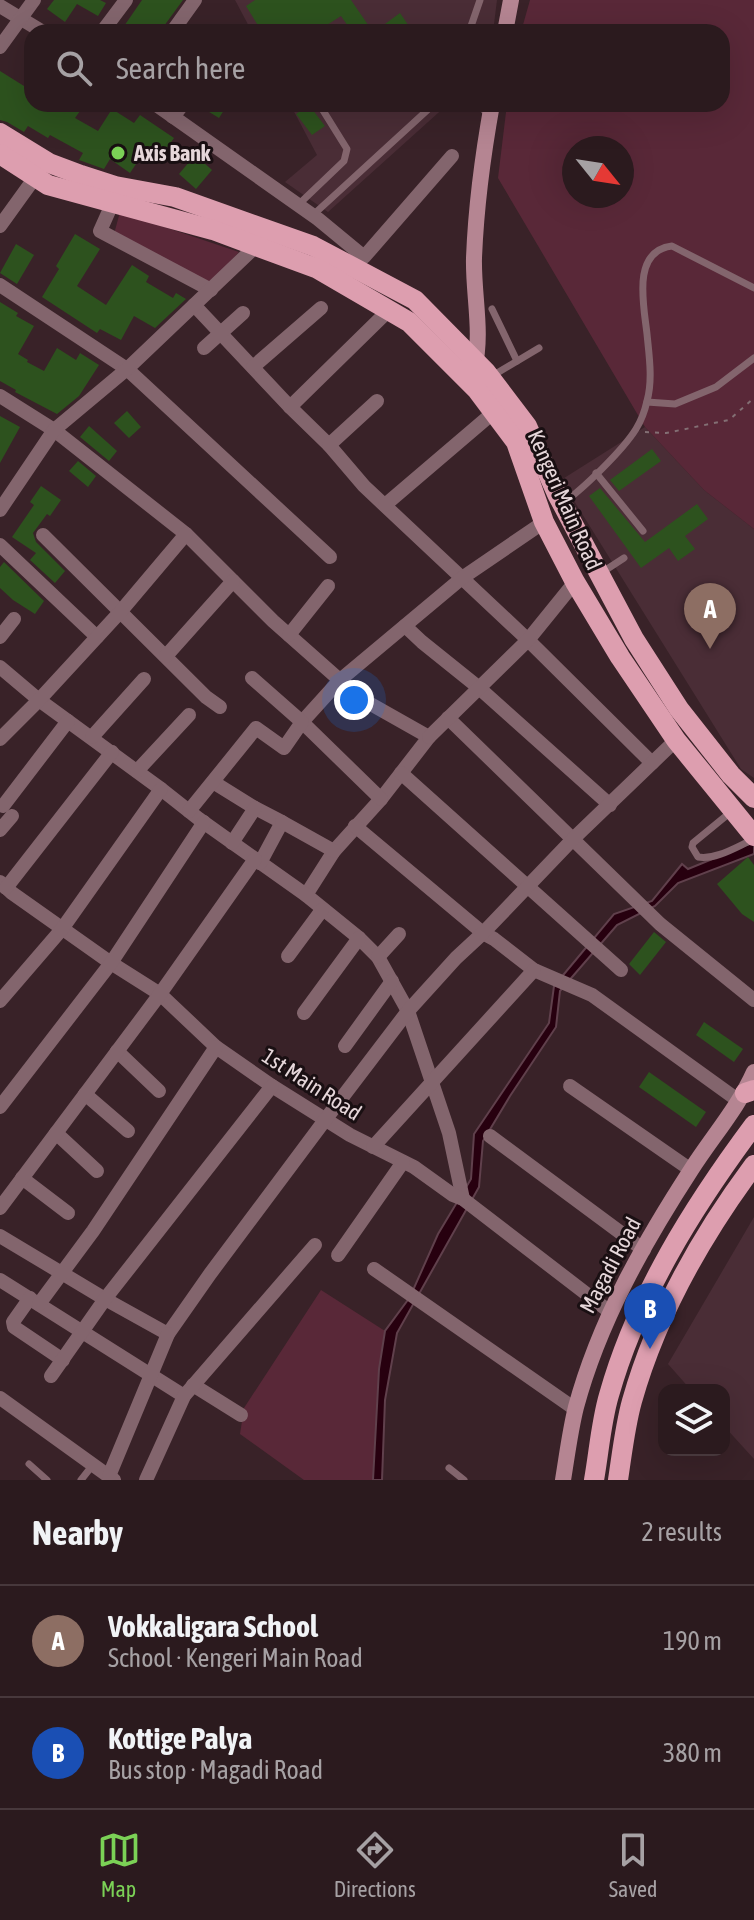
<!DOCTYPE html>
<meta charset="utf-8">
<style>
body{margin:0;font-family:"Asap Condensed",sans-serif;background:#332327;color:#f1f3f6}
.controls{position:absolute;right:24px;bottom:24px;display:grid;overflow:hidden;border-radius:16px;box-shadow:0 8px 32px #0002}
.controls button{width:72px;height:72px;display:grid;place-items:center;padding:0;border:0;border-bottom:2px solid #47383c;background:#2b1a1e;color:#f1f3f6;font:40px sans-serif}
.compass{position:absolute;left:562px;top:136px;width:72px;height:72px;border-radius:50%;background:#2b1a1e;box-shadow:0 8px 32px #0002;rotate:120deg}
.you{position:absolute;left:354px;top:700px;width:28px;height:28px;margin:-20px;border:6px solid #fff;border-radius:50%;background:#1a73e8;box-shadow:0 0 0 12px #1a73e833}
.badge{display:grid;place-items:center;width:52px;height:52px;border-radius:50%;background:#7bd156;color:#fff;font-size:26px;font-weight:700}
.pin{position:absolute;translate:-50% -66px;filter:drop-shadow(0 2px 4px #0008)}
.pin::after{content:'';position:absolute;top:42px;width:28px;height:24px;background:inherit;clip-path:polygon(0 0,100% 0,50% 100%)}
.list{margin:0;padding:0;list-style:none}
h2{display:flex;justify-content:space-between;align-items:center;height:104px;margin:0;padding:0 32px;font-size:34px}
h2 small{font-size:26px;font-weight:400;color:#a6a1a4}
.list li{display:grid;grid-template-columns:52px 1fr auto;gap:24px;align-items:center;box-sizing:border-box;height:112px;padding:0 32px;border-top:2px solid #47383c}
.list b{display:block;font-size:30px;white-space:nowrap}
.list p{margin:0;font-size:26px;white-space:nowrap;color:#a6a1a4}
.list em{font-size:26px;font-style:normal;color:#a6a1a4}
.icon{flex:none;width:44px;height:44px;fill:none;stroke:currentColor;stroke-width:2;stroke-linecap:round;stroke-linejoin:round}
.map{position:relative;flex:none;width:754px;height:1480px;overflow:hidden}
.search{position:absolute;background:#2b1a1e;box-shadow:0 8px 32px #0002;left:24px;right:24px;top:24px;height:88px;display:flex;align-items:center;gap:20px;box-sizing:border-box;padding:0 28px;border-radius:24px;color:#a6a1a4;font-size:30px}
.sheet{height:328px;background:#2b1a1e}
nav{display:flex;justify-content:space-around;align-items:center;box-sizing:border-box;height:112px;border-top:2px solid #47383c;background:#2b1a1e;font-size:22px;color:#a6a1a4}
nav a{display:grid;justify-items:center;gap:4px}
nav .on{color:#7bd156}
.map>svg:first-child{display:block}
.built{fill:#4a2d36}
.green{fill:#592838;fill-rule:evenodd}
.water{fill:#27000f;stroke:#60404c;stroke-width:2}
.building{fill:#2d521e}
.lines{fill:none;stroke-linecap:round;stroke-linejoin:round}
.path{stroke:#836f74;stroke-width:2;stroke-dasharray:4 6;stroke-linecap:butt}
.lane{stroke:#83656d;stroke-width:7}
.street{stroke:#83656d;stroke-width:14}
.secondary{stroke:#b58592;stroke-width:16}
.primary{stroke:#dd9eaf;stroke-width:20}
.poi-dot{fill:#7bd156;stroke:#190f12;stroke-width:3}
.labels{text-anchor:middle;dominant-baseline:central;stroke-width:6;stroke-linejoin:round;paint-order:stroke}
.poi-label{font-size:22px;font-weight:bold;fill:#e6d7da;stroke:#190f12;text-anchor:start}
.street-label{font-size:22px;fill:#e6d7da;stroke:#190f12}
</style>
<div class="map">
<svg width="754" height="1480" viewBox="0 0 754 1480">
<rect width="100%" height="100%" fill="#392228"/>
<g class="built">
<path d="M235 0H497L493 32H252Z"/>
<path d="M290 104H448L328 212 285 182 317 155Z"/>
<path d="M645 427 704 490 754 529V778L741 769 561 480Z"/>
<path d="M754 1217V1459L724 1426V1390H691L668 1364Z"/>
</g>
<g class="green">
<path d="M530 0H754V529L704 490 645 427 498 178 507 104H722V32H521ZM574 148H622V196H574Z"/>
<path d="M120 212 239 252 211 283 114 234Z"/>
<path d="M321 1290 385 1331 379 1369 373 1480H304L240 1434 244 1408Z"/>
</g>
<path class="water" d="M754 842V854L678 883 655 906 617 925 560 991 556 1027 510 1096 483 1141 479 1187 397 1333 385 1400 382 1480H373L379 1369 385 1331 410 1297 438 1234 471 1179 474 1134 549 1023 554 986 614 914 652 901 682 864 688 869Z"/>
<g class="building">
<path d="M54 0H100L106 3 98 16 77 4 65 22 47 9Z"/>
<path d="M142 0H183L164 26 162 32H120Z"/>
<path d="M255 0H351L373 32H352L341 16 316 32H262L246 6Z"/>
<path d="M400 13 413 32H374Z"/>
<path d="M0 71 32 91V104H85L75 118 98 131 112 109 134 123 140 115 174 138 157 162 144 152 130 173 110 159 104 169 79 160 83 153 50 135 48 138 28 126 24 132 7 122 0 120Z"/>
<path d="M196 104H220L226 107 219 118Z"/>
<path d="M309 105 325 126 312 135 296 114Z"/>
<path d="M195 155 212 170 196 189 179 174Z"/>
<path d="M75 234 100 249 77 286 106 305 132 265 149 276 146 282 173 298 176 293 186 299 155 328 134 316 121 340 100 329 97 333 42 297 59 269 56 266Z"/>
<path d="M16 244 34 255 17 284 0 273Z"/>
<path d="M0 302 18 313 16 316 34 326 18 354 28 360 27 362 44 371 57 348 76 360 80 353 99 365 79 396 57 414 15 392 16 390 0 381Z"/>
<path d="M127 411 141 427 129 438 114 423Z"/>
<path d="M0 416 20 427 0 463Z"/>
<path d="M89 426 117 451 109 461 80 437Z"/>
<path d="M652 449 661 461 619 491 610 480Z"/>
<path d="M78 461 96 476 88 487 69 471Z"/>
<path d="M41 486 61 500 50 516 47 514 33 533 36 542 65 571 55 583 30 560 36 553 12 537 34 505 30 502Z"/>
<path d="M600 488 645 542 697 504 708 519 685 536 695 549 678 561 669 548 641 568 589 496Z"/>
<path d="M4 562 44 601 35 614 13 600 0 588V567Z"/>
<path d="M748 857 754 865V922L742 914 717 884Z"/>
<path d="M654 932 666 942 640 975 629 964Z"/>
<path d="M704 1022 743 1049 734 1062 696 1035Z"/>
<path d="M649 1072 706 1112 696 1127 639 1087Z"/>
</g>
<g class="lines">
<path class="path" d="M645 432 666 433 729 420 754 398"/>
<g class="lane">
<path d="M469 32 480 0"/>
<path d="M479 104 488 115"/>
<path d="M298 205 344 161 347 149 319 104"/>
<path d="M313 215 434 104"/>
<path d="M492 309 517 361"/>
<path d="M492 376 539 348"/>
<path d="M647 402 675 404 716 387 754 358"/>
<path d="M596 473 643 531"/>
<path d="M563 503C583 489 623 450 636 429 641 421 645 410 647 401 653 380 649 355 647 334 644 306 631 251 672 246L754 288"/>
<path d="M601 573 624 558"/>
<path d="M732 811 693 843 692 847 698 857C716 860 736 847 752 840"/>
<path d="M29 1464 47 1480"/>
<path d="M449 1468 464 1480"/>
<path d="M81 1480 92 1466"/>
</g>
<g class="street">
<path d="M0 6 43 32"/>
<path d="M102 32 126 0"/>
<path d="M172 32 195 0"/>
<path d="M0 47 34 0"/>
<path d="M155 104 318 219 364 257 452 156"/>
<path d="M173 117 183 104"/>
<path d="M113 202 100 231 211 290"/>
<path d="M0 226 36 176"/>
<path d="M0 285 127 369 330 557"/>
<path d="M194 305 290 407 329 445 364 486 528 640 652 763"/>
<path d="M204 348 243 313"/>
<path d="M253 367 321 308"/>
<path d="M0 396 54 430 186 534 273 621 360 698 429 737 381 799 334 851 306 895"/>
<path d="M290 407 389 310"/>
<path d="M329 445 377 401"/>
<path d="M385 505 494 412"/>
<path d="M0 510 54 430 127 369 256 246"/>
<path d="M43 535 206 697 220 707"/>
<path d="M0 545 97 637"/>
<path d="M405 626 422 642 478 687 610 805"/>
<path d="M289 635 328 586"/>
<path d="M0 637 14 619"/>
<path d="M166 656 233 581"/>
<path d="M0 667 39 700 161 789 199 819 306 895 359 938 378 957 408 1011 449 1133 463 1199"/>
<path d="M448 718 660 924 754 1000"/>
<path d="M92 737 144 679"/>
<path d="M429 737 528 640 575 582"/>
<path d="M0 739 39 700 121 611 186 534"/>
<path d="M137 771 189 715"/>
<path d="M401 773 621 970"/>
<path d="M213 782 255 808 282 822 260 863"/>
<path d="M381 799 302 722 340 680 462 578 544 522"/>
<path d="M3 806 68 721"/>
<path d="M189 811 256 728 284 748 302 722 252 678"/>
<path d="M282 822 334 851"/>
<path d="M355 826 483 933 494 939 534 970 592 995 739 1101"/>
<path d="M0 830 12 816"/>
<path d="M232 843 255 808"/>
<path d="M0 882 12 893 111 963 160 994 216 1047 272 1086 350 1135 414 1167 453 1195 463 1199 610 1312"/>
<path d="M6 888 112 752"/>
<path d="M288 956 322 910"/>
<path d="M378 957 399 934"/>
<path d="M0 1001 62 929 161 789"/>
<path d="M304 1013 359 938"/>
<path d="M345 1046 392 981"/>
<path d="M117 1051 159 1091"/>
<path d="M570 1086 691 1170"/>
<path d="M85 1094 128 1131"/>
<path d="M0 1107 111 963 204 822"/>
<path d="M56 1133 97 1171"/>
<path d="M490 1136 644 1250"/>
<path d="M373 1147 534 970"/>
<path d="M22 1178 68 1213"/>
<path d="M0 1208 160 994 255 859"/>
<path d="M0 1236 105 1299 168 1334 210 1274 325 1120 408 1011 456 958 483 933 573 839 676 740"/>
<path d="M338 1255 403 1162"/>
<path d="M374 1269 575 1409"/>
<path d="M0 1280 184 1396"/>
<path d="M30 1298 13 1322 14 1327 63 1360"/>
<path d="M39 1304 93 1231 216 1047"/>
<path d="M51 1376 105 1299 272 1086"/>
<path d="M193 1385 241 1415"/>
<path d="M0 1398 114 1480"/>
<path d="M109 1476 168 1334"/>
<path d="M146 1480 184 1396 315 1245"/>
</g>
<g class="secondary">
<path d="M505 32 511 0"/>
<path d="M474 369C483 333 473 294 474 258 476 206 483 154 492 104"/>
<path d="M563 1480C567 1456 570 1431 576 1407 599 1322 643 1244 691 1170 712 1137 738 1108 754 1072"/>
</g>
<g class="primary">
<path d="M0 133 49 163 81 175 115 186 175 197 313 246 415 300 486 372 527 426 557 494 634 639 679 709 731 775 754 798"/>
<path d="M0 154 48 185 213 230 318 269 409 322 477 390 516 442 544 522 575 582 620 657 676 740 754 836"/>
<path d="M745 1093 754 1090"/>
<path d="M594 1480C599 1452 601 1422 609 1395 637 1296 693 1207 754 1125"/>
<path d="M618 1480C622 1454 625 1426 632 1401 656 1316 702 1235 754 1165"/>
</g>
</g>
<circle class="poi-dot" cx="118" cy="153" r="8"/>
<g class="labels">
<g class="poi-label">
<text x="134" y="153">Axis Bank</text>
</g>
<g class="street-label">
<text transform="translate(565 500) rotate(66)">Kengeri Main Road</text>
<text transform="translate(312 1084) rotate(33)">1st Main Road</text>
<text transform="translate(610 1265) rotate(-62)">Magadi Road</text>
</g>
</g>
</svg>
<div class="controls">
<button><svg class="icon" aria-label="layers" viewBox="0 0 24 24"><path d="M12 4l9 5-9 5-9-5zM3 14l9 5 9-5"/></svg></button>
</div>
<svg class="compass" viewBox="-18 -18 36 36"><path d="M0-13l5 13h-10z" fill="#e53935"/><path d="M0 13l5-13h-10z" fill="#a6a1a4"/></svg>
<div class="you"></div>
<div class="pin badge" style="left:710px;top:649px;background:#8d6e63">A</div>
<div class="pin badge" style="left:650px;top:1349px;background:#1a4fb4">B</div>
<div class="search"><svg class="icon" aria-label="search" viewBox="0 0 24 24"><circle cx="10" cy="10" r="6"/><path d="M15 15l6 6"/></svg>Search here</div>
</div>
<section class="sheet">
<h2>Nearby<small>2 results</small></h2>
<ul class="list">
<li><span class="badge" style="background:#8d6e63">A</span><div><b>Vokkaligara School</b><p>School · Kengeri Main Road</p></div><em>190 m</em></li>
<li><span class="badge" style="background:#1a4fb4">B</span><div><b>Kottige Palya</b><p>Bus stop · Magadi Road</p></div><em>380 m</em></li>
</ul>
</section>
<nav>
<a class="on"><svg class="icon" aria-label="map" viewBox="0 0 24 24"><path d="M3 6l6-2 6 2 6-2v14l-6 2-6-2-6 2zM9 4v14M15 6v14"/></svg>Map</a>
<a><svg class="icon" aria-label="directions" viewBox="0 0 24 24"><path d="M12 3l9 9-9 9-9-9zM9 14v-3h6M13 9l2 2-2 2"/></svg>Directions</a>
<a><svg class="icon" aria-label="saved" viewBox="0 0 24 24"><path d="M7 4h10v16l-5-4-5 4z"/></svg>Saved</a>
</nav>
